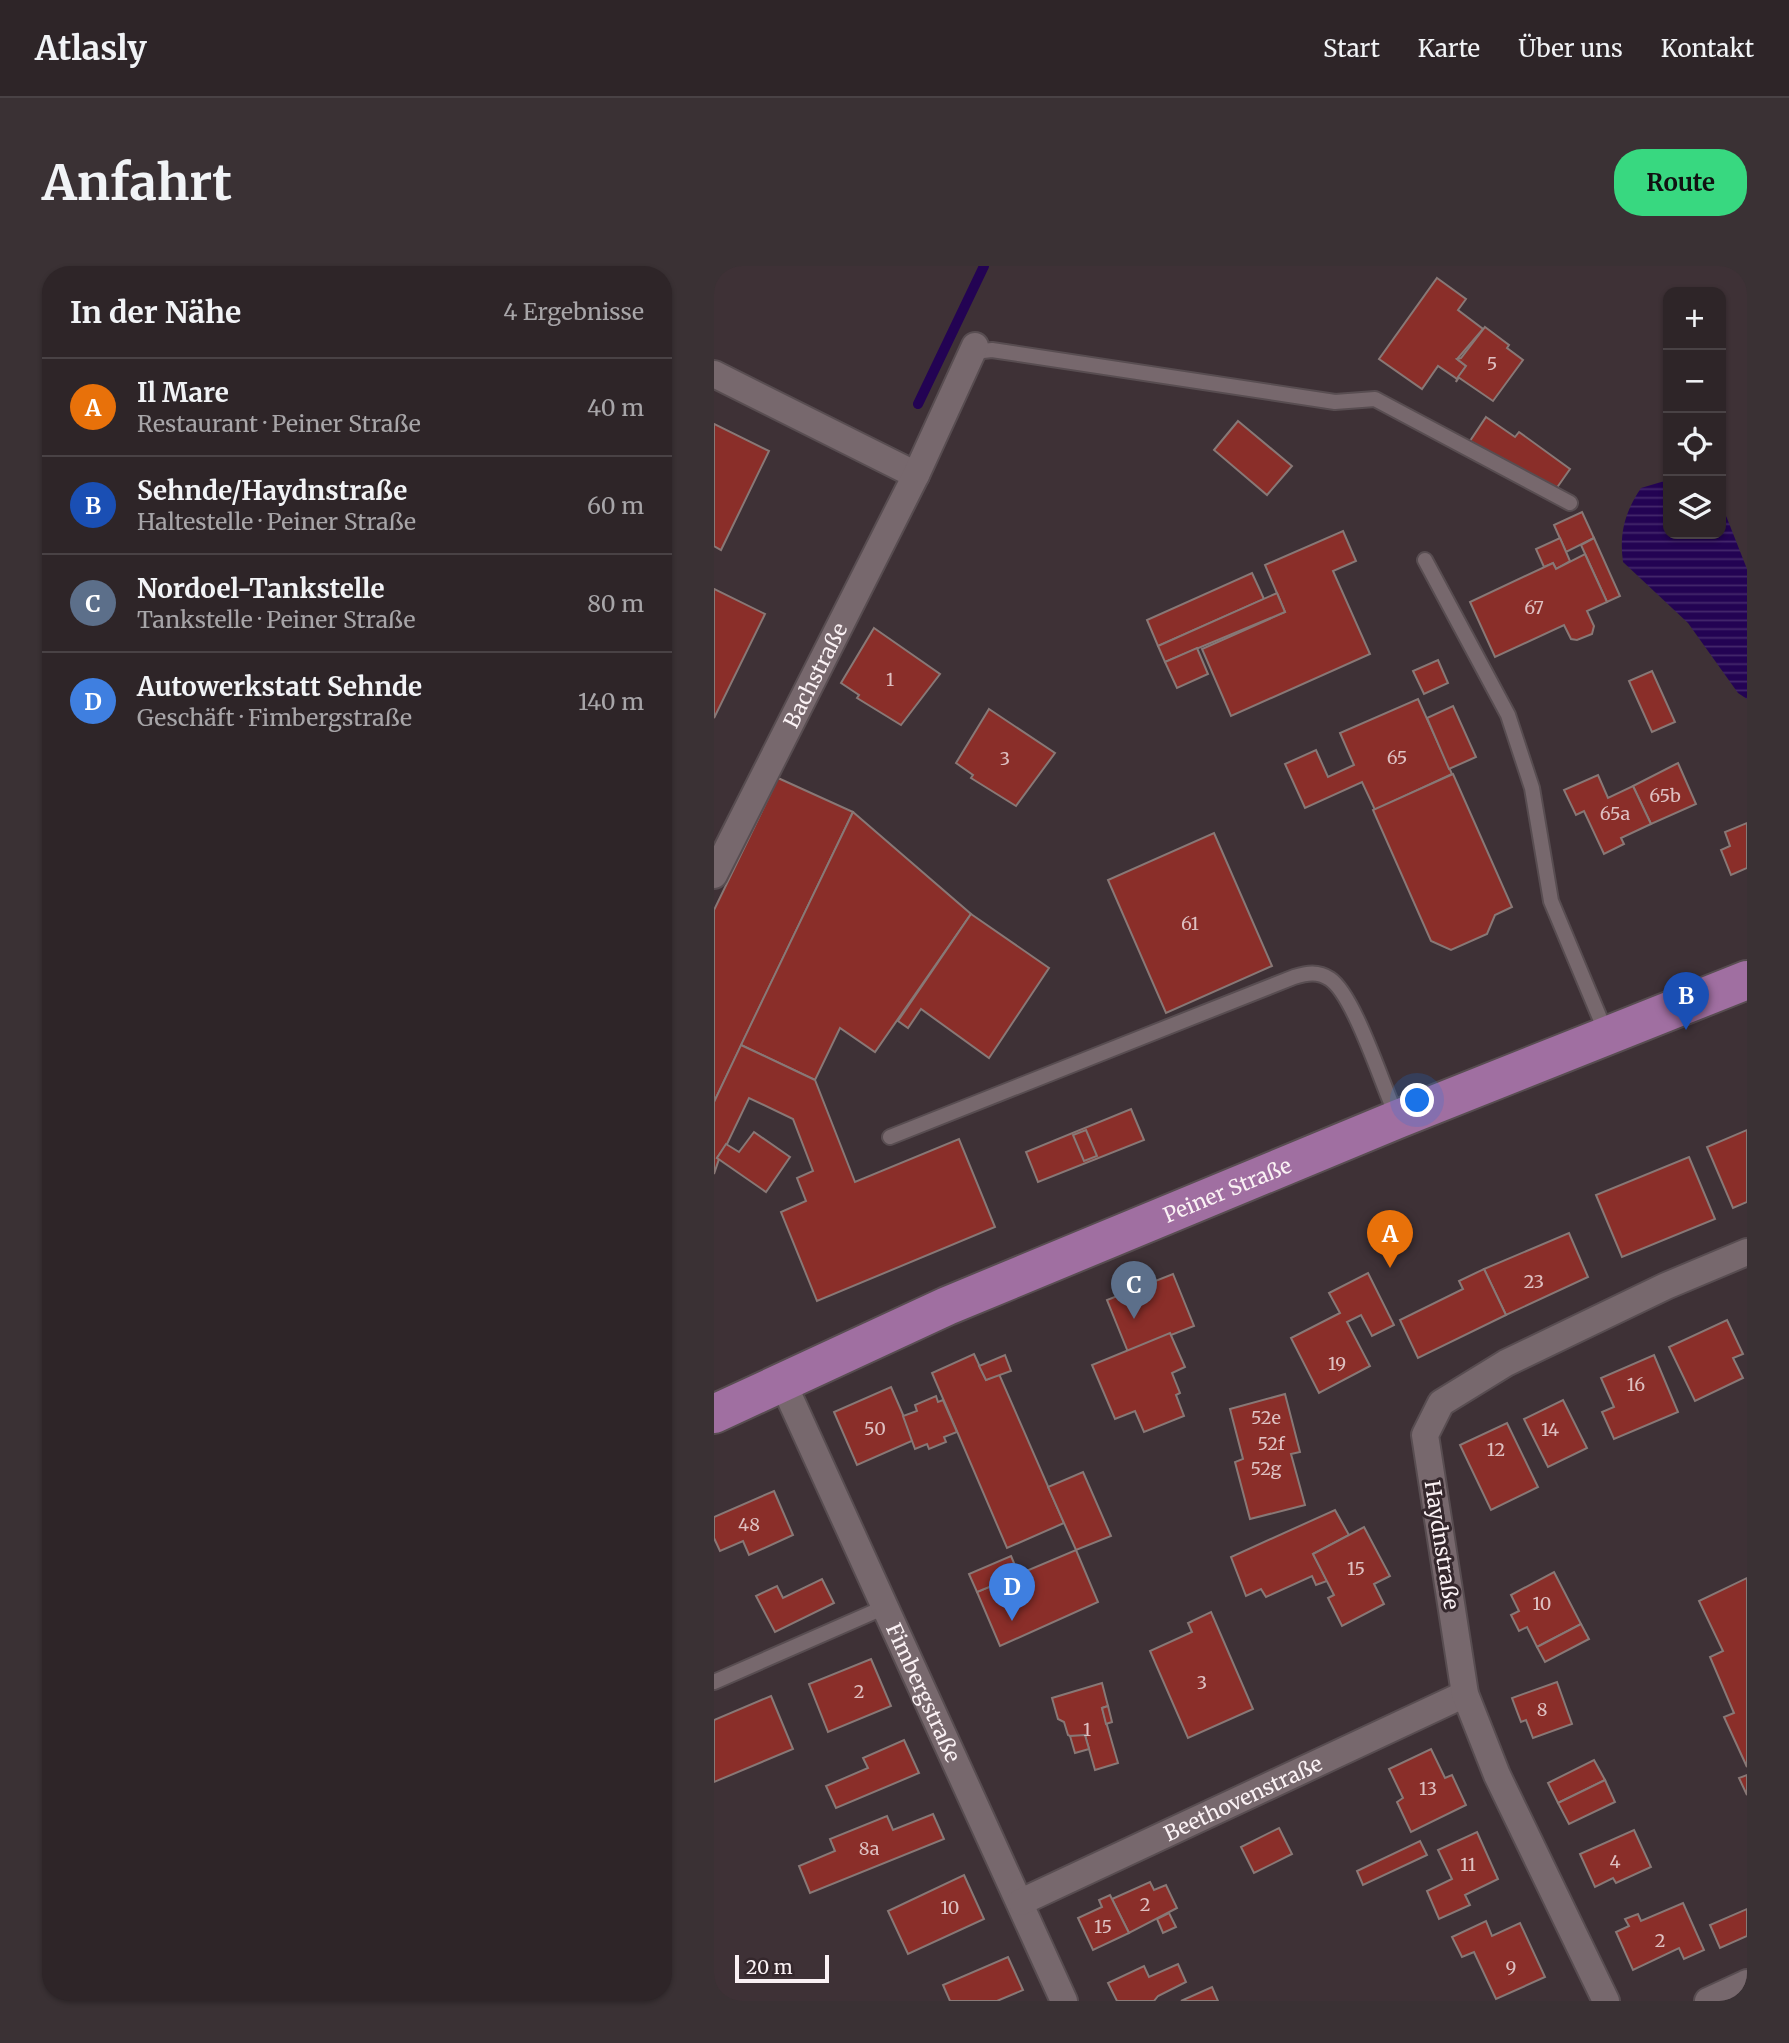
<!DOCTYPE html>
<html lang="de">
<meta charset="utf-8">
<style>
body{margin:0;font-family:Merriweather,serif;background:#3a3134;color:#f1f3f6}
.controls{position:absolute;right:21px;top:21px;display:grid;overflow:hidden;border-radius:14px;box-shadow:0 2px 5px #0004}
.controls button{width:63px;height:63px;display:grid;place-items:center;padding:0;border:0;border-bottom:2px solid #494245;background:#2e2528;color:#f1f3f6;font:35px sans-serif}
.scale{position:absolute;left:21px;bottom:18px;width:94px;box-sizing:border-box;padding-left:7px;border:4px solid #faf1f4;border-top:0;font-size:19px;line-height:24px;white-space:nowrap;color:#faf1f4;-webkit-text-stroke:5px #34272c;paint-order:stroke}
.you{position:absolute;left:704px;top:835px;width:24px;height:24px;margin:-18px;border:5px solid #fff;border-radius:50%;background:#1a73e8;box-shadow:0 0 0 10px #1a73e833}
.badge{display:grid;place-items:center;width:46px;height:46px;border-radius:50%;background:#38d880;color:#fff;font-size:23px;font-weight:700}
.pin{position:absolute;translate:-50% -58px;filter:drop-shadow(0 2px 4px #0008)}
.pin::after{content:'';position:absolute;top:37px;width:24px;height:21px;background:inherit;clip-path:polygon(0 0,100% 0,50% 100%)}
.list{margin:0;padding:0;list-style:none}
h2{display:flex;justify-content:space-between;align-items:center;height:91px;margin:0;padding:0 28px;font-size:30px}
h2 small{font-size:23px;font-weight:400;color:#a7a5a8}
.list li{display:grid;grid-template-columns:46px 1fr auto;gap:21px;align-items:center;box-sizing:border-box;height:98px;padding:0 28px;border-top:2px solid #494245}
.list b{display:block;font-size:26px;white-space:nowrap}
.list p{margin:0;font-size:23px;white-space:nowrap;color:#a7a5a8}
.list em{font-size:23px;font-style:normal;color:#a7a5a8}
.icon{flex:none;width:38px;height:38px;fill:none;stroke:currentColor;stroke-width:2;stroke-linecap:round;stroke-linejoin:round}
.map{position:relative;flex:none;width:1033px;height:1735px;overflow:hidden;border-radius:28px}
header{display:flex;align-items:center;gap:42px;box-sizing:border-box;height:98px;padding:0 35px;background:#2e2528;border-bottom:2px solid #494245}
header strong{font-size:33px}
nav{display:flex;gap:38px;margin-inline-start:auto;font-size:24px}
.intro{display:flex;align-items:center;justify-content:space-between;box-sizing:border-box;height:168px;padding:0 42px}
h1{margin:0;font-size:49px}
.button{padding:18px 32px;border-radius:28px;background:#38d880;color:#111;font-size:24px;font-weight:700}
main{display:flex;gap:42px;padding:0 42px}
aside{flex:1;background:#2e2528;border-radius:28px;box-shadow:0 2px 5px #0004}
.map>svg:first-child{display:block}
.water{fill:url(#water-rules)}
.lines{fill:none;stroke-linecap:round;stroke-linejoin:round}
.stream{stroke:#230353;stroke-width:10}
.building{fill:#8a2e29;stroke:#887876;stroke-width:2}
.service-casing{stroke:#584d51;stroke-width:18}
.minor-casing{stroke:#584d51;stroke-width:30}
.primary-casing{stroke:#584d51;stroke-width:42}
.service{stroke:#77686d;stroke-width:14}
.minor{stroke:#77686d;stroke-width:26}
.primary{stroke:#a06fa1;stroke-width:38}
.labels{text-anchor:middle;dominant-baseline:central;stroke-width:6;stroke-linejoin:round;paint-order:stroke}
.number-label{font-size:18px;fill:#dec0c1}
.street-label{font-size:21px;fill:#faf1f4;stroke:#34272c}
</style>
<header>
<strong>Atlasly</strong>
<nav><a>Start</a><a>Karte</a><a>Über uns</a><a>Kontakt</a></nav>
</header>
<div class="intro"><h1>Anfahrt</h1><a class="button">Route</a></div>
<main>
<aside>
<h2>In der Nähe<small>4 Ergebnisse</small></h2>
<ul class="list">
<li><span class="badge" style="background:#e8710a">A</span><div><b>Il Mare</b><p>Restaurant · Peiner Straße</p></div><em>40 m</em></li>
<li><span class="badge" style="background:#1a4fb4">B</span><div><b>Sehnde/Haydnstraße</b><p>Haltestelle · Peiner Straße</p></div><em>60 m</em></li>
<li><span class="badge" style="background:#5c6f8a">C</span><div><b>Nordoel-Tankstelle</b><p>Tankstelle · Peiner Straße</p></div><em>80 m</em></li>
<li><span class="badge" style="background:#3f7fe0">D</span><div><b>Autowerkstatt Sehnde</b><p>Geschäft · Fimbergstraße</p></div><em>140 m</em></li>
</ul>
</aside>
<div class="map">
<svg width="1033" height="1735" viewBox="0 0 1033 1735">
<defs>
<pattern id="water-rules" width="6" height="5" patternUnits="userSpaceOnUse" patternTransform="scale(1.75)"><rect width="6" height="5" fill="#230353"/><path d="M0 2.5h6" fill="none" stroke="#44286c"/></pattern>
</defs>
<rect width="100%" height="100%" fill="#3e3136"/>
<path class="water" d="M954 214V268H1007V237L1033 303V433L1024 427 974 357 909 296C905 267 911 246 927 222Z"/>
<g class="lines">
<path class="stream" d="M204 138 270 0"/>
</g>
<g class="building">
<path d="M723 12 752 33 744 44 769 63 743 93 752 100 742 116 743 113 724 100 708 123 665 93Z"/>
<path d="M771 61 795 79 793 82 809 94 779 135 744 111 752 100 743 93 747 92Z"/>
<path d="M772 151 801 171 805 166 856 203 842 223 756 175Z"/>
<path d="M524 155 578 200 553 229 500 184Z"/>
<path d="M0 158 55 185 7 284 0 280Z"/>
<path d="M868 246 880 272 852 286 840 259Z"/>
<path d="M629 265 642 295 619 305 656 388 517 450 488 383 571 346 551 299Z"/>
<path d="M846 272 856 295 842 303 839 297 830 301 822 283Z"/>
<path d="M880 272 906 330 893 336 867 279Z"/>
<path d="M871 288 893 336 873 345 880 360 878 368 863 374 857 373 850 359 781 391 756 336 839 297 842 303Z"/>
<path d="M538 307 550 333 444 380 433 354Z"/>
<path d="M0 323 51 348 0 452Z"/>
<path d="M563 327 571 346 451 396 444 380Z"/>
<path d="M160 362 226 408 187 459 143 432 145 429 127 417Z"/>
<path d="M483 382 494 408 463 422 451 396Z"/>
<path d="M724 394 734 417 710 428 699 405Z"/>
<path d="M938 405 961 456 938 466 915 415Z"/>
<path d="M704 433 738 508 661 544 648 516 591 542 571 498 602 484 614 511 640 499 626 467Z"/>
<path d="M739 440 762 491 735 503 713 452Z"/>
<path d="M275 443 341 487 302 540 257 512 259 509 242 497Z"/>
<path d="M964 497 982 538 937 558 919 520Z"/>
<path d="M739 508 798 641 781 649 773 668 737 684 717 675 659 544Z"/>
<path d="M884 509 894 532 919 520 937 558 907 572 910 578 890 588 870 545 862 549 850 524Z"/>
<path d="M64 512 139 546 0 836V644Z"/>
<path d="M139 546 257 648 161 786 126 762 101 814 27 779Z"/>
<path d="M1033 557V602L1017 609 1007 584 1016 580 1011 566Z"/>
<path d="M500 567 558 700 452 747 394 614Z"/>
<path d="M257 648 335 702 275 792 207 743 194 762 184 755Z"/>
<path d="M27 779 101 814 141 916 245 873 281 961 103 1035 67 946 92 935 83 912 99 905 79 853 35 832 13 878 3 892 5 893 0 908V836Z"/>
<path d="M417 843 430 874 324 916 312 886Z"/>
<path d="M372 864 383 890 370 895 359 869Z"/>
<path d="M1033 864V936L1019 942 993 881Z"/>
<path d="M40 866 76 891 52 926 3 892 12 878 25 886Z"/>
<path d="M975 891 1001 953 908 991 882 929Z"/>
<path d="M855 967 874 1011 792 1049 770 1003Z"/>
<path d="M770 1003 792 1049 704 1092 686 1054 749 1023 745 1015Z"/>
<path d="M654 1007 680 1059 658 1070 647 1049 633 1056 656 1100 605 1127 577 1072 626 1047 615 1027Z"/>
<path d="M459 1008 480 1060 414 1086 393 1034Z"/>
<path d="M1013 1054 1029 1088 1019 1092 1029 1112 981 1135 955 1081Z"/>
<path d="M456 1067 471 1101 458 1107 466 1127 462 1129 470 1150 430 1166 421 1145 401 1153 378 1099Z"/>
<path d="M260 1088 272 1114 285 1108 350 1257 293 1282 218 1107Z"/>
<path d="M291 1089 297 1105 272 1114 265 1100Z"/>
<path d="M940 1089 964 1146 900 1173 888 1146 900 1141 887 1112Z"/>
<path d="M177 1121 200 1174 143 1199 120 1146Z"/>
<path d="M571 1128 586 1186 577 1188 591 1239 536 1253 521 1196 529 1193 516 1143Z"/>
<path d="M222 1130 224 1136 229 1134 243 1166 230 1171 232 1176 215 1183 213 1178 201 1183 189 1150 203 1145 201 1139Z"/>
<path d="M849 1134 873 1182 834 1201 810 1153Z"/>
<path d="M793 1157 824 1221 777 1244 746 1179Z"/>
<path d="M369 1206 397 1270 362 1284 334 1221Z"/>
<path d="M60 1225 79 1269 35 1289 29 1275 6 1285 0 1272V1251Z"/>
<path d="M621 1244 635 1269 599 1288 613 1315 602 1319 598 1310 552 1331 547 1323 532 1330 517 1291Z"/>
<path d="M650 1261 676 1310 660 1318 670 1338 628 1360 614 1332 620 1329 599 1288Z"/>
<path d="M362 1284 384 1336 286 1380 263 1326Z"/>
<path d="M297 1290 305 1309 263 1326 255 1308Z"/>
<path d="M840 1306 867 1358 823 1381 813 1361 805 1365 797 1349 805 1345 797 1329Z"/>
<path d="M1033 1312V1501L1010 1451 1020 1447 996 1391 1009 1385 985 1335Z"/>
<path d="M108 1313 120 1337 61 1366 42 1330 63 1320 69 1332Z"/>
<path d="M497 1346 539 1443 474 1472 436 1385 478 1366 474 1357Z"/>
<path d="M867 1358 875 1373 831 1396 823 1381Z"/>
<path d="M157 1393 177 1440 114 1466 95 1418Z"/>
<path d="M843 1416 858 1458 819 1472 812 1454 807 1456 798 1432Z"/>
<path d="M388 1417 394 1440 388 1442 404 1497 381 1504 371 1469 360 1472 354 1469 350 1456 344 1453 338 1432Z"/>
<path d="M57 1430 79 1483 0 1516V1454Z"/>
<path d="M394 1440 398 1456 392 1458 388 1442Z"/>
<path d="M371 1469 375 1483 361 1487 356 1470Z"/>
<path d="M190 1474 205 1507 122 1542 112 1520 154 1502 149 1492Z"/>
<path d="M717 1483 731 1512 738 1509 752 1539 697 1566 683 1536 689 1532 675 1503Z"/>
<path d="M880 1494 891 1514 844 1537 834 1517Z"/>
<path d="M1033 1509V1529L1025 1512Z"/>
<path d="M891 1514 901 1536 855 1558 844 1537Z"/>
<path d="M219 1548 230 1573 96 1627 85 1600 121 1585 116 1573 173 1550 179 1564Z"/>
<path d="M565 1562 578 1588 540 1607 527 1581Z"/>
<path d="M920 1564 937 1601 902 1617 899 1612 881 1621 866 1588Z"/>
<path d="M763 1566 784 1613 751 1629 756 1639 725 1653 713 1625 738 1613 724 1584Z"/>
<path d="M706 1575 713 1589 649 1619 643 1605Z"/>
<path d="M250 1609 270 1653 194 1688 174 1645Z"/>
<path d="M436 1616 440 1624 452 1619 463 1642 415 1667 398 1633Z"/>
<path d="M396 1629 415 1667 379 1684 364 1652 388 1641 385 1634Z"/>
<path d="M969 1637 990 1684 970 1693 965 1682 919 1704 902 1666 915 1660 911 1653 924 1648 927 1655Z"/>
<path d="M1033 1643V1670L1006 1682 996 1659Z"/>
<path d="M455 1647 462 1661 449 1667 443 1653Z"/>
<path d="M772 1655 778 1670 806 1657 831 1711 782 1733 760 1686 748 1691 738 1671Z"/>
<path d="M294 1691 309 1724 283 1735H236L229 1719Z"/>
<path d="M464 1698 472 1716 444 1730 440 1735H403L394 1717 430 1700 435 1711Z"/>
<path d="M498 1721 504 1735H467Z"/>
</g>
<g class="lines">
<defs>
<g id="service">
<path d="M260 86 278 84 621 136 661 133 856 237"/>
<path d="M711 294 794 449 818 522 837 635 893 769"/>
<path d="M176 871 580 711C593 707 604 705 616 713 641 730 669 822 684 853"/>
<path d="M0 1416 171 1341"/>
</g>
<g id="minor">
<path d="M0 108 202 209"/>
<path id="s1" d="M0 609 202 209 261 80"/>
<path id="s2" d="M69 1117 350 1735"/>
<path id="s3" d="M307 1636 751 1428"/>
<path d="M892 1735 783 1509 751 1428 711 1169 727 1137 792 1097 952 1020 1033 986"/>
<path d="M994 1735 1033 1717"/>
</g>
<g id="primary">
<path id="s4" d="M0 1148 233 1040 684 853 1033 714"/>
</g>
</defs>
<use href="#service" class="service-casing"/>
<use href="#minor" class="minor-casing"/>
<use href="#primary" class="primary-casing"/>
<use href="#service" class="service"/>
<use href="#minor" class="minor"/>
<use href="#primary" class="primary"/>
</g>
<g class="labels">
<g class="number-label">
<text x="778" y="97">5</text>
<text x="820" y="341">67</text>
<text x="176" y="413">1</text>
<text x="683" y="491">65</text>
<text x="291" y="492">3</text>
<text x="951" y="529">65b</text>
<text x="901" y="547">65a</text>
<text x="476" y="657">61</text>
<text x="820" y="1015">23</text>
<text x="623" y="1097">19</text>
<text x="922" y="1118">16</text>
<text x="552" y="1151">52e</text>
<text x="161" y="1162">50</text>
<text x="836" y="1163">14</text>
<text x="557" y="1177">52f</text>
<text x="782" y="1183">12</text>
<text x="552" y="1202">52g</text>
<text x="35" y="1258">48</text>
<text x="642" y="1302">15</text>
<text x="828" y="1337">10</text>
<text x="488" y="1416">3</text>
<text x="145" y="1425">2</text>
<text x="828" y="1443">8</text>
<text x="373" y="1463">1</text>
<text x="714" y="1522">13</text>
<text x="155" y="1582">8a</text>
<text x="901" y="1595">4</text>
<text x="754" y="1598">11</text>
<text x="431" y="1638">2</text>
<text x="236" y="1641">10</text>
<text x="389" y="1660">15</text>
<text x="946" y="1674">2</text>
<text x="797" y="1701">9</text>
</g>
<g class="street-label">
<text stroke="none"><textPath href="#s1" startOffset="224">Bachstraße</textPath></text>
<text stroke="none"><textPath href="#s4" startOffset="560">Peiner Straße</textPath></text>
<text transform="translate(728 1279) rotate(81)">Haydnstraße</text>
<text stroke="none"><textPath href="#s2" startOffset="340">Fimbergstraße</textPath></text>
<text stroke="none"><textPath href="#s3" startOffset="245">Beethovenstraße</textPath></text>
</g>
</g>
</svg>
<div class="controls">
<button>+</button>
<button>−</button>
<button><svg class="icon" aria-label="locate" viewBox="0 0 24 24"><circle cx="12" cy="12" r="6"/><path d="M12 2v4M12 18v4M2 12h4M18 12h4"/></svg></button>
<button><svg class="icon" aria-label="layers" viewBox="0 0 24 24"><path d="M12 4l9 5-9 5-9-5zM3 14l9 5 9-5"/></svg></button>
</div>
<div class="scale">20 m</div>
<div class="you"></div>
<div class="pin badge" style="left:676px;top:1002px;background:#e8710a">A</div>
<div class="pin badge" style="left:972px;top:764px;background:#1a4fb4">B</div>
<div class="pin badge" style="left:420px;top:1053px;background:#5c6f8a">C</div>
<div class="pin badge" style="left:298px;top:1355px;background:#3f7fe0">D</div>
</div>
</main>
